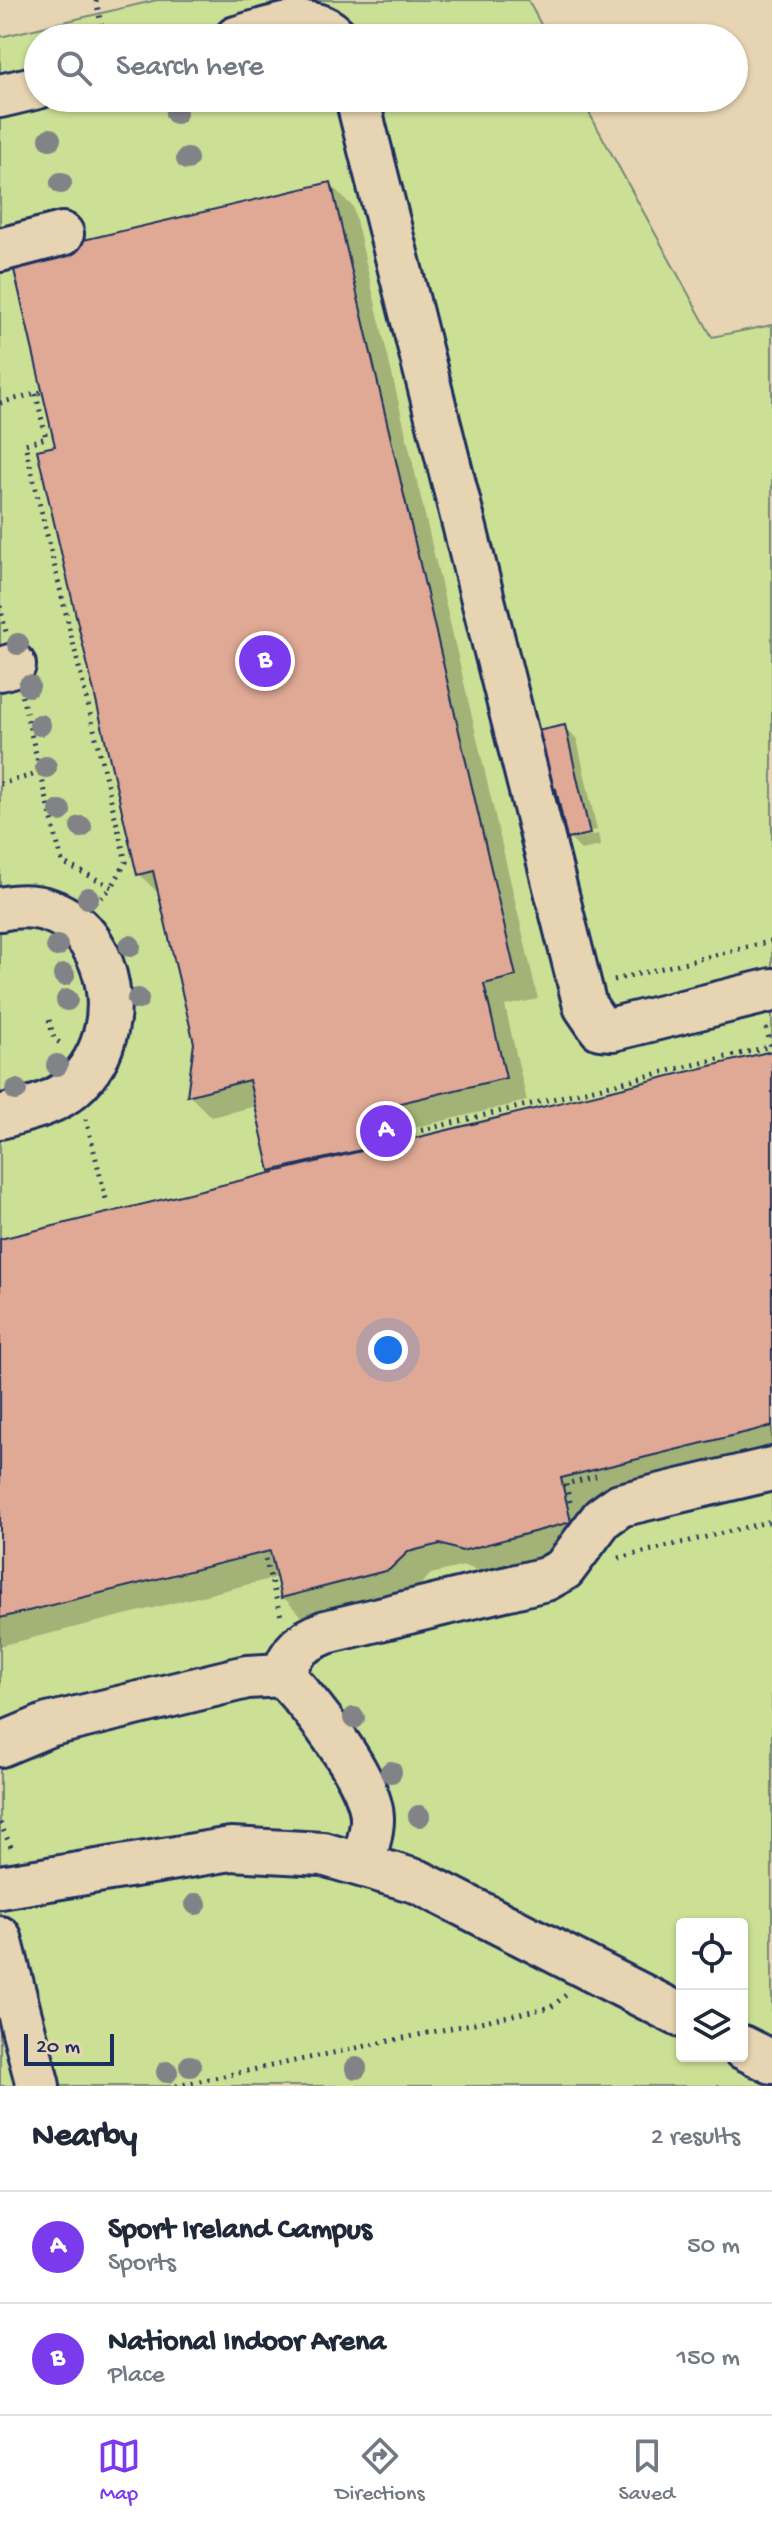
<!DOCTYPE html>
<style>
body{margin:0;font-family:"Gochi Hand",sans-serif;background:#f6f6f7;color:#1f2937}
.controls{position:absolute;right:24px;bottom:24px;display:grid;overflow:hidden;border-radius:8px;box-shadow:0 2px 6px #0004}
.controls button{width:72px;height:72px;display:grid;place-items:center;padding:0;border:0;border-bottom:2px solid #e0e1e3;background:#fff;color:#1f2937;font:40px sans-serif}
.scale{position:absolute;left:24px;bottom:20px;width:90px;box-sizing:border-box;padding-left:8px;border:4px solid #1b2f5e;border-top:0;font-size:22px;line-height:28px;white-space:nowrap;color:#1b2f5e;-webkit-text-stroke:6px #e7d4b2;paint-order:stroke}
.you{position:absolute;left:388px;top:1350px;width:28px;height:28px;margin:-20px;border:6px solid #fff;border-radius:50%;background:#1a73e8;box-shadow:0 0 0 12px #1a73e833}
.badge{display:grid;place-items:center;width:52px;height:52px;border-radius:50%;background:#7c3aed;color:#fff;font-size:26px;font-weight:700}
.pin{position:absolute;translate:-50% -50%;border:4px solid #fff;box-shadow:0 2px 8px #0006}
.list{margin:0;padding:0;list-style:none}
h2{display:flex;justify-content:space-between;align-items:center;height:104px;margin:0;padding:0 32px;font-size:34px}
h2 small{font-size:26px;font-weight:400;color:#747a83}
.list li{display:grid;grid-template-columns:52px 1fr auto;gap:24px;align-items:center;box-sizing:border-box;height:112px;padding:0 32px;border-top:2px solid #e0e1e3}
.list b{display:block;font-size:30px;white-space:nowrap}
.list p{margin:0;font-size:26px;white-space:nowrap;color:#747a83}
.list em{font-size:26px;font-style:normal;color:#747a83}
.icon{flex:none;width:44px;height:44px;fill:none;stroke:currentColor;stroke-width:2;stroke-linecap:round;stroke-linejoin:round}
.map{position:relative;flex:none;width:772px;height:2086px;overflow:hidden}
.search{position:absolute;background:#fff;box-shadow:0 2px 6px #0004;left:24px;right:24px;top:24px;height:88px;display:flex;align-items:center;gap:20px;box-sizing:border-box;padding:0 28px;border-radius:44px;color:#747a83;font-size:30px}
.sheet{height:328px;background:#fff}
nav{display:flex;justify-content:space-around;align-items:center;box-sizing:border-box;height:112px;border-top:2px solid #e0e1e3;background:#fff;font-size:22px;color:#747a83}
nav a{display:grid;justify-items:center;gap:4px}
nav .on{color:#7c3aed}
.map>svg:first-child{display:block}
.green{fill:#cce095;stroke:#74887a;stroke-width:2;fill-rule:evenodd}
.shadow{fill:#0003}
.building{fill:#dfa995;stroke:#1b2f5e;stroke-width:2}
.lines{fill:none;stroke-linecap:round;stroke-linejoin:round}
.minor-casing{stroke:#1b2f5e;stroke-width:48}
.path{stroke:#1b2f5e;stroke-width:5;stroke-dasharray:2 6;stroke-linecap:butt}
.minor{stroke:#e7d4b2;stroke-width:42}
.tree{fill:#818387}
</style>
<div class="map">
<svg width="772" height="2086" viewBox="0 0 772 2086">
<rect width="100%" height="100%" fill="#e7d4b2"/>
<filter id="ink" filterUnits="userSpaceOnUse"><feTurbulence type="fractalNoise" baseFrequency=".0125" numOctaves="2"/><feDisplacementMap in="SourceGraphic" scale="16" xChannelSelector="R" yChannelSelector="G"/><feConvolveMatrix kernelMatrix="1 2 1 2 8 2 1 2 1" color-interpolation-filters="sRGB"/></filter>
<g filter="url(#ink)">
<path class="green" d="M157 0H528L548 38H38V98H581L712 337 772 325V2086H0V37ZM682 1924H742V2056H682Z"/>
<g class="shadow">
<path d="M330 184 353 207 538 999 505 1006 527 1101 400 1131 403 1143 772 1053V1454L583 1501 592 1545 486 1573 464 1566 431 1574 412 1593 305 1620 283 1597 278 1577 0 1646V1241L275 1173 257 1106 211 1117 189 1095 196 1043 161 896 139 874 58 447Z"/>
<path d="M564 727 577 739 597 830 575 835V839L598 834 601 846 581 850 569 838 559 797 552 789Z"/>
</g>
<g class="building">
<path d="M331 182 516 976 484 984 506 1078 379 1108 387 1144 270 1171 249 1080 187 1096 194 1043 153 871 137 875 37 450 55 446 11 257Z"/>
<path d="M565 725 590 834 567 839 556 789 550 790 537 731Z"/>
<path d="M772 1051V1426L561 1478 571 1522 462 1551 440 1544 408 1552 389 1570 281 1598 270 1551 0 1618V1239Z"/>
</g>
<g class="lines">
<defs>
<g id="minor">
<path d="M236 38C268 30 312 9 337 38"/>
<path d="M0 96 38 87"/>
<path d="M357 98 585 1006 600 1028 613 1029 772 990"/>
<path d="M0 250 62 234"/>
<path d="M0 669 14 665"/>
<path d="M0 909C104 885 144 1025 73 1087 53 1105 25 1110 0 1117"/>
<path d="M283 1675C291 1649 302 1642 326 1632L546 1579 564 1569 602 1518 620 1505 772 1469"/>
<path d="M0 1745 48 1725 247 1677 283 1675C310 1704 373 1780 372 1820 372 1834 366 1849 364 1863"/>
<path d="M0 1887 231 1849 323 1854 419 1882 682 2016"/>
<path d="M0 1938 38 2086"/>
<path d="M742 2047 772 2062"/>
</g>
</defs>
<use href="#minor" class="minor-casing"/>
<g class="path">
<path d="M96 0 104 38"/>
<path d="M36 394 46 438 25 444 126 862 112 887"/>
<path d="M0 403 41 392"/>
<path d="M0 606 6 632"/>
<path d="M22 696 62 862 112 887 98 901"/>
<path d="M0 784 41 773"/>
<path d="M614 980 772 941"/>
<path d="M49 1020 54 1039 63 1045"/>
<path d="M766 1028 771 1046"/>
<path d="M86 1119 107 1203"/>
<path d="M390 1138 772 1046"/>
<path d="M570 1502 566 1484 596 1476"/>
<path d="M619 1558 772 1521"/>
<path d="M265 1559 281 1616"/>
<path d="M0 1823 13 1851"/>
<path d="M176 2086 551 2007 566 1995"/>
</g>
<use href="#minor" class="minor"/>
</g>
<g class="tree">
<circle cx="176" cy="113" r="11"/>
<circle cx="50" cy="139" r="11"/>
<circle cx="187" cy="159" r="11"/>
<circle cx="61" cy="183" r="11"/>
<circle cx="18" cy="644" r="11"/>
<circle cx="29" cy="686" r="11"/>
<circle cx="40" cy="725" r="11"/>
<circle cx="46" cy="767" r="11"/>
<circle cx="60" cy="811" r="11"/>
<circle cx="81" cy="827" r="11"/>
<circle cx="88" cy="898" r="11"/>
<circle cx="57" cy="946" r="11"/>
<circle cx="130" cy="946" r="11"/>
<circle cx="64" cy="975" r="11"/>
<circle cx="138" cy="999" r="11"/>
<circle cx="67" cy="1000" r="11"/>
<circle cx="57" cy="1065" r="11"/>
<circle cx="16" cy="1090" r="11"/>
<circle cx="354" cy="1718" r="11"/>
<circle cx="391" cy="1772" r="11"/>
<circle cx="419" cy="1816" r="11"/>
<circle cx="196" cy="1904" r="11"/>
<circle cx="190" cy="2066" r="11"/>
<circle cx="356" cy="2068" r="11"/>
<circle cx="167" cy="2072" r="11"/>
</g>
</g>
</svg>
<div class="controls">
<button><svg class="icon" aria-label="locate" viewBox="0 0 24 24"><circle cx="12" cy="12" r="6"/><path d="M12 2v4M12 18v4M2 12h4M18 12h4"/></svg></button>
<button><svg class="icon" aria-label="layers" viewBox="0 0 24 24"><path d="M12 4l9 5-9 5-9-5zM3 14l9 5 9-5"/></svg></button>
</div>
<div class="scale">20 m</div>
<div class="you"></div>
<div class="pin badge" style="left:386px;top:1131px">A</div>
<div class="pin badge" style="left:265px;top:661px">B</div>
<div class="search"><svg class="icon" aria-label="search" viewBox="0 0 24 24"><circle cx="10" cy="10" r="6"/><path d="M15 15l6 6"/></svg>Search here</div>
</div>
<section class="sheet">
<h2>Nearby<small>2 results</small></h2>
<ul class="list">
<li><span class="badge">A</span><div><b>Sport Ireland Campus</b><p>Sports</p></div><em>50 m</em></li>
<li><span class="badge">B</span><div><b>National Indoor Arena</b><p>Place</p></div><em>150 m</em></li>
</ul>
</section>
<nav>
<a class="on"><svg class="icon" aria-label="map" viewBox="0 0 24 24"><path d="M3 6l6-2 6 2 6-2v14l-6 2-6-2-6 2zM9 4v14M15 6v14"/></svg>Map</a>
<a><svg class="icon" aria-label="directions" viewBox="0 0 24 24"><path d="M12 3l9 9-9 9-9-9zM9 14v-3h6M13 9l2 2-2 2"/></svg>Directions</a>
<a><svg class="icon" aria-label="saved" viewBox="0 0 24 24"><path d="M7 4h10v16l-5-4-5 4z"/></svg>Saved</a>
</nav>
